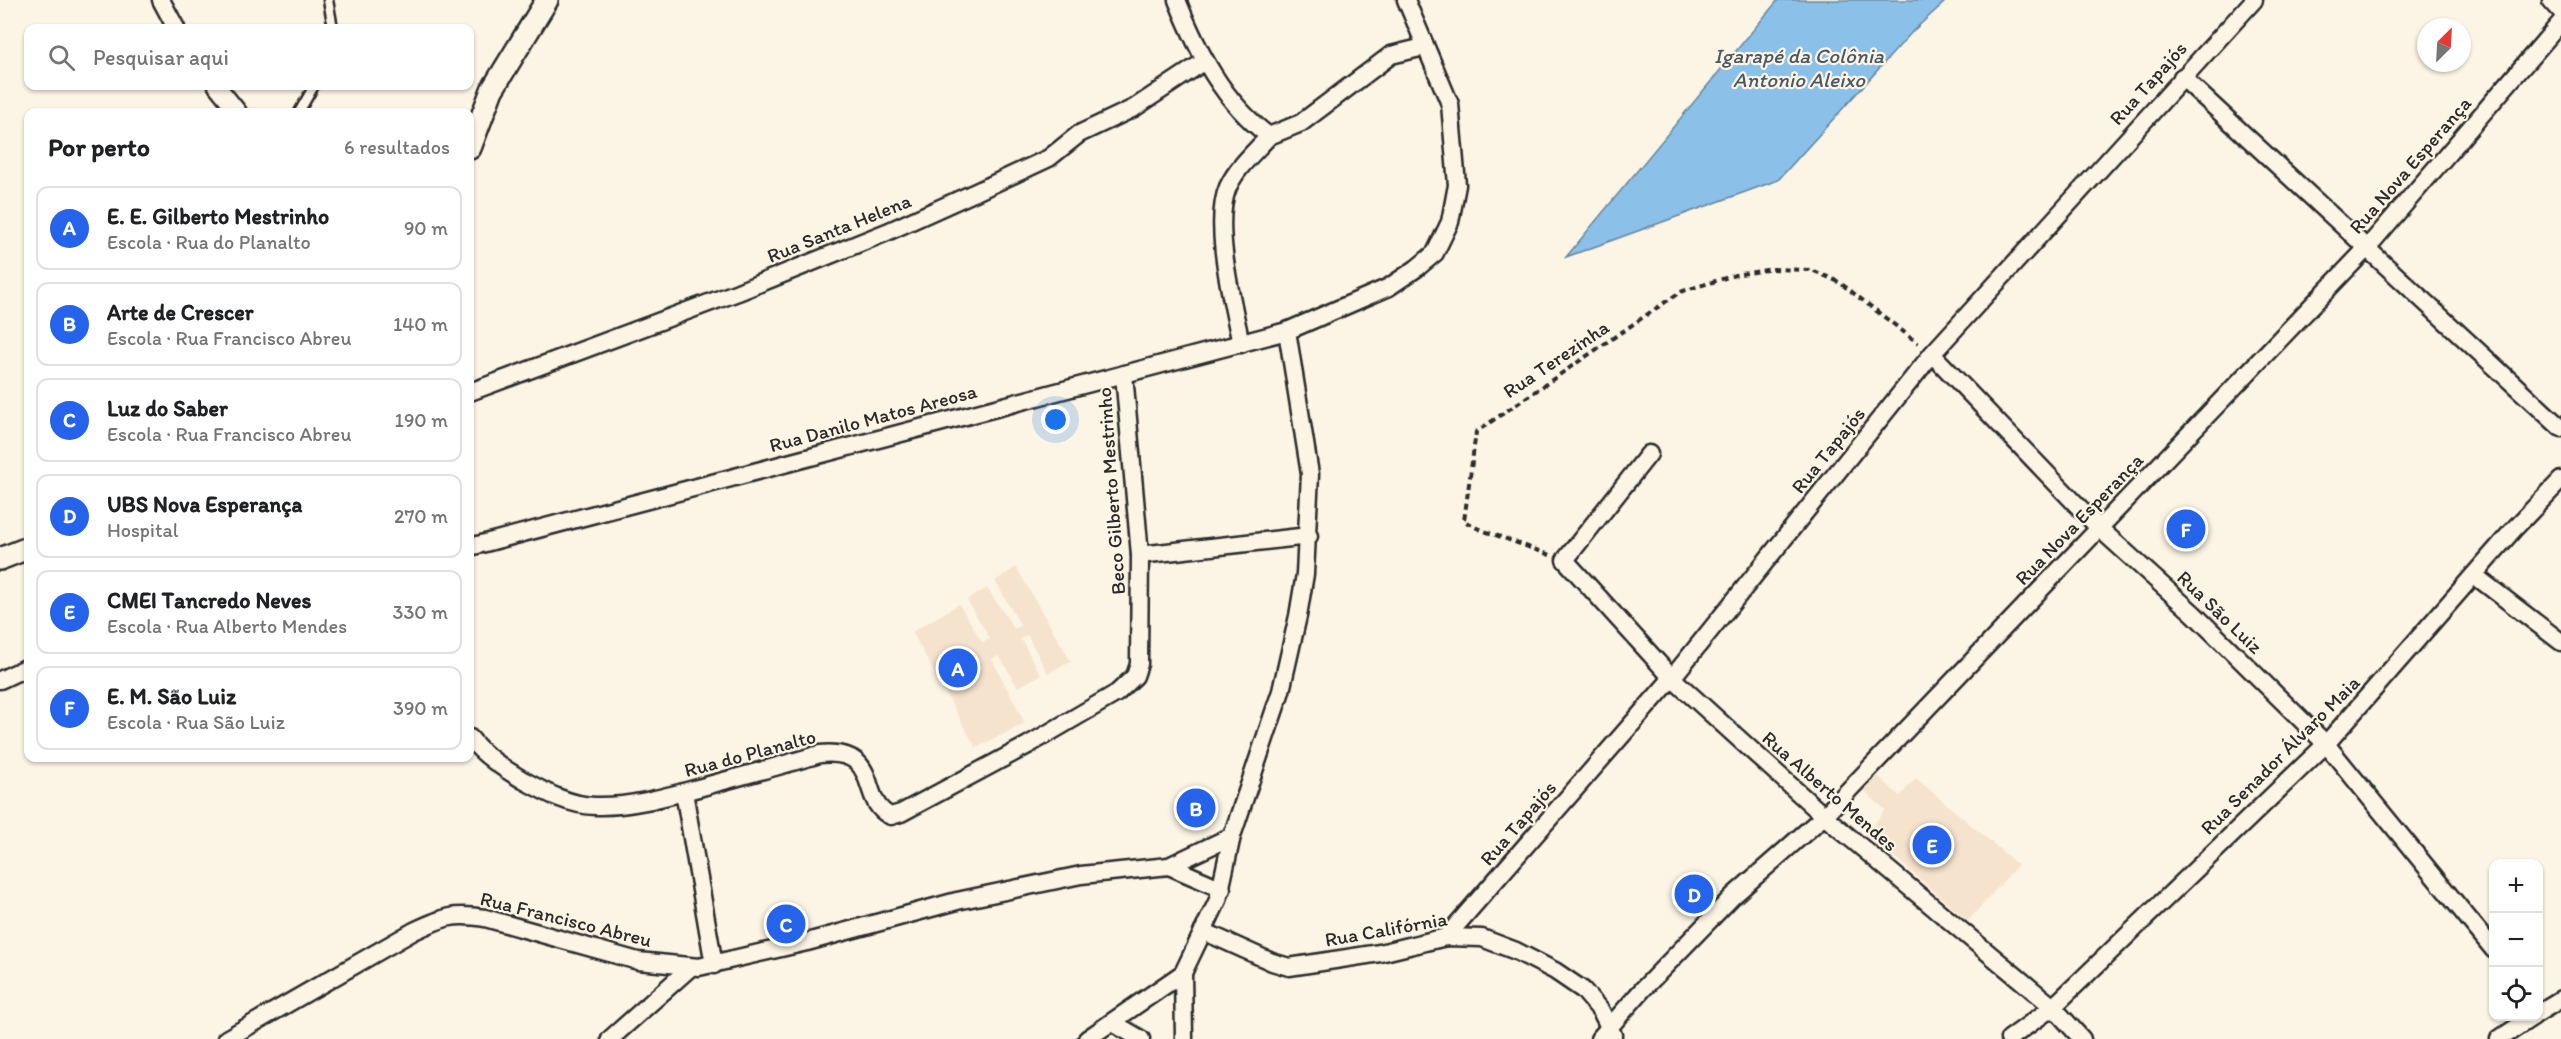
<!DOCTYPE html>
<html lang="pt">
<meta charset="utf-8">
<style>
body{margin:0;font-family:Itim,sans-serif;background:#f6f6f6;color:#202124}
.controls{position:absolute;right:18px;bottom:18px;display:grid;overflow:hidden;border-radius:12px;box-shadow:0 2px 4px #0004}
.controls button{width:54px;height:54px;display:grid;place-items:center;padding:0;border:0;border-bottom:2px solid #e0e0e0;background:#fff;color:#202124;font:30px sans-serif}
.compass{position:absolute;left:2417px;top:18px;width:54px;height:54px;border-radius:50%;background:#fff;box-shadow:0 2px 4px #0004;rotate:24deg}
.you{position:absolute;left:1056px;top:420px;width:21px;height:21px;margin:-15px;border:4px solid #fff;border-radius:50%;background:#1a73e8;box-shadow:0 0 0 9px #1a73e833}
.badge{display:grid;place-items:center;width:39px;height:39px;border-radius:50%;background:#2563eb;color:#fff;font-size:20px;font-weight:700}
.pin{position:absolute;translate:-50% -50%;border:3px solid #fff;box-shadow:0 2px 6px #0006}
.list{margin:0;padding:0;list-style:none}
h2{display:flex;justify-content:space-between;align-items:center;height:78px;margin:0;padding:0 24px;font-size:26px}
h2 small{font-size:20px;font-weight:400;color:#757577}
.list li{display:grid;grid-template-columns:39px 1fr auto;gap:18px;align-items:center;box-sizing:border-box;height:84px;margin:0 12px 12px;padding:0 12px;border:2px solid #e0e0e0;border-radius:12px}
.list b{display:block;font-size:22px;white-space:nowrap}
.list p{margin:0;font-size:20px;white-space:nowrap;color:#757577}
.list em{font-size:20px;font-style:normal;color:#757577}
.icon{flex:none;width:33px;height:33px;fill:none;stroke:currentColor;stroke-width:2;stroke-linecap:round;stroke-linejoin:round}
.map{position:relative;flex:none;width:2561px;height:1039px;overflow:hidden}
.search{position:absolute;background:#fff;box-shadow:0 2px 4px #0004;left:24px;top:24px;width:450px;height:66px;display:flex;align-items:center;gap:15px;box-sizing:border-box;padding:0 21px;border-radius:12px;color:#757577;font-size:22px}
.panel{position:absolute;background:#fff;box-shadow:0 2px 4px #0004;left:24px;top:108px;width:450px;height:654px;border-radius:12px}
.map>svg:first-child{display:block}
.built{fill:#f6e3ce}
.water{fill:#8bc1e9;stroke:#65859d;stroke-width:1.5}
.lines{fill:none;stroke-linecap:round;stroke-linejoin:round}
.service-casing{stroke:#2b2b2b;stroke-width:13}
.minor-casing{stroke:#2b2b2b;stroke-width:21}
.tertiary-casing{stroke:#2b2b2b;stroke-width:26}
.path{stroke:#2b2b2b;stroke-width:4;stroke-dasharray:6 4.5;stroke-linecap:butt}
.service{stroke:#fcf5e5;stroke-width:8}
.minor{stroke:#fcf5e5;stroke-width:16}
.tertiary{stroke:#fcf5e5;stroke-width:21}
.labels{text-anchor:middle;dominant-baseline:central;stroke-width:4.5;stroke-linejoin:round;paint-order:stroke}
.street-label{font-size:20px;fill:#2b2b2b;stroke:#fcf5e5}
.water-label{font-size:21px;font-style:italic;fill:#485864;stroke:#fcf5e5}
</style>
<div class="map">
<svg width="2561" height="1039" viewBox="0 0 2561 1039">
<rect width="100%" height="100%" fill="#fcf5e5"/>
<filter id="ink" filterUnits="userSpaceOnUse"><feTurbulence type="fractalNoise" baseFrequency=".0167" numOctaves="2"/><feDisplacementMap in="SourceGraphic" scale="12" xChannelSelector="R" yChannelSelector="G"/><feConvolveMatrix kernelMatrix="1 2 1 2 8 2 1 2 1" color-interpolation-filters="sRGB"/></filter>
<g filter="url(#ink)">
<g class="built">
<path d="M1016 567 1071 662 1048 673 1027 635 1021 639 1041 675 1018 687 999 656 992 659 1025 723 976 748 912 632 959 604 982 642 990 639 967 600 987 588 1014 628 1021 626 995 581Z"/>
<path d="M1878 776 1900 796 1916 778 2018 865 1968 921 1867 833 1885 810 1863 790Z"/>
</g>
<path class="water" d="M1778 0H1947L1913 31 1778 180 1566 257Z"/>
<g class="lines">
<defs>
<g id="service">
<path d="M328 0 333 28"/>
<path d="M299 112 314 86"/>
</g>
<g id="minor">
<path d="M161 0 176 28"/>
<path d="M1177 0C1198 52 1223 102 1269 136L1301 123 1391 55 1424 47"/>
<path d="M2551 0 2561 11"/>
<path d="M2182 77 2561 428"/>
<path d="M217 86 238 112"/>
<path d="M1241 344C1233 304 1212 224 1228 187 1237 167 1255 152 1269 136"/>
<path d="M1932 354 2099 528 2194 614 2326 744 2494 950"/>
<path d="M470 392 738 292 887 232 978 191 1049 158 1079 134 1134 108 1205 61"/>
<path d="M1649 454 1565 560 1672 678 1824 816 2053 1007 2082 1039"/>
<path d="M470 547 1287 331"/>
<path d="M1140 555 1309 536"/>
<path d="M2474 575 2561 642"/>
<path d="M0 680 28 667"/>
<path d="M470 738C484 756 503 768 523 780 545 792 570 806 596 806 634 807 672 795 709 785 746 775 783 765 820 754 884 748 857 802 891 816L901 813 1028 745 1117 693 1135 676 1139 664 1140 555 1124 374"/>
<path d="M684 792 714 965"/>
<path d="M1169 866 1222 889"/>
<path d="M1203 931 1272 962 1289 967 1380 953 1446 937 1482 938 1516 951 1555 971 1583 990 1601 1011 1613 1035"/>
<path d="M1446 937 1672 678 1932 354 2254 0"/>
<path d="M1183 973 1184 1039"/>
<path d="M2538 1013 2561 999"/>
<path d="M1113 1023 1141 1039"/>
<path d="M226 1039 414 931C444 917 452 913 485 918L638 961 699 967 807 942 957 901 1081 875 1169 866 1232 836"/>
<path d="M610 1039 691 967"/>
<path d="M1087 1039 1183 973 1218 900 1232 836 1281 691 1298 616 1305 574 1310 474 1287 331 1389 287 1417 268 1435 253 1450 222 1457 185 1450 104 1406 0"/>
<path d="M1599 1039 1643 989 1733 896 1824 816 2367 248 2561 22"/>
<path d="M2009 1039 2053 1007 2326 744 2513 530 2561 480"/>
<path d="M2499 1039 2534 1016"/>
</g>
<g id="tertiary">
<path d="M470 148 492 90 547 0"/>
<path d="M0 559 28 548"/>
</g>
</defs>
<use href="#service" class="service-casing"/>
<use href="#minor" class="minor-casing"/>
<use href="#tertiary" class="tertiary-casing"/>
<path class="path" d="M1550 555 1479 529 1464 521 1476 432 1680 292 1735 275 1773 269 1812 270 1839 282 1918 343"/>
<use href="#service" class="service"/>
<use href="#minor" class="minor"/>
<use href="#tertiary" class="tertiary"/>
</g>
</g>
<g class="labels">
<g class="street-label">
<text transform="translate(2148 83) rotate(-48)">Rua Tapajós</text>
<text transform="translate(2410 165) rotate(-49)">Rua Nova Esperança</text>
<text transform="translate(839 228) rotate(-22)">Rua Santa Helena</text>
<text transform="translate(1556 359) rotate(-34)">Rua Terezinha</text>
<text transform="translate(873 418) rotate(-15)">Rua Danilo Matos Areosa</text>
<text transform="translate(1828 450) rotate(-51)">Rua Tapajós</text>
<text transform="translate(1111 491) rotate(-94)">Beco Gilberto Mestrinho</text>
<text transform="translate(2079 519) rotate(-46)">Rua Nova Esperança</text>
<text transform="translate(2220 612) rotate(44)">Rua São Luiz</text>
<text transform="translate(750 753) rotate(-15)">Rua do Planalto</text>
<text transform="translate(2280 755) rotate(-45)">Rua Senador Álvaro Maia</text>
<text transform="translate(1830 791) rotate(41)">Rua Alberto Mendes</text>
<text transform="translate(1518 823) rotate(-49)">Rua Tapajós</text>
<text transform="translate(566 919) rotate(14)">Rua Francisco Abreu</text>
<text transform="translate(1386 929) rotate(-10)">Rua Califórnia</text>
</g>
<g class="water-label">
<text x="1799" y="55">Igarapé da Colônia<tspan x="1799" dy="24">Antonio Aleixo</tspan></text>
</g>
</g>
</svg>
<div class="controls">
<button>+</button>
<button>−</button>
<button><svg class="icon" aria-label="locate" viewBox="0 0 24 24"><circle cx="12" cy="12" r="6"/><path d="M12 2v4M12 18v4M2 12h4M18 12h4"/></svg></button>
</div>
<svg class="compass" viewBox="-18 -18 36 36"><path d="M0-13l5 13h-10z" fill="#e53935"/><path d="M0 13l5-13h-10z" fill="#757577"/></svg>
<div class="you"></div>
<div class="pin badge" style="left:958px;top:668px">A</div>
<div class="pin badge" style="left:1196px;top:808px">B</div>
<div class="pin badge" style="left:786px;top:924px">C</div>
<div class="pin badge" style="left:1694px;top:894px">D</div>
<div class="pin badge" style="left:1932px;top:845px">E</div>
<div class="pin badge" style="left:2186px;top:529px">F</div>
<div class="search"><svg class="icon" aria-label="search" viewBox="0 0 24 24"><circle cx="10" cy="10" r="6"/><path d="M15 15l6 6"/></svg>Pesquisar aqui</div>
<section class="panel">
<h2>Por perto<small>6 resultados</small></h2>
<ul class="list">
<li><span class="badge">A</span><div><b>E. E. Gilberto Mestrinho</b><p>Escola · Rua do Planalto</p></div><em>90 m</em></li>
<li><span class="badge">B</span><div><b>Arte de Crescer</b><p>Escola · Rua Francisco Abreu</p></div><em>140 m</em></li>
<li><span class="badge">C</span><div><b>Luz do Saber</b><p>Escola · Rua Francisco Abreu</p></div><em>190 m</em></li>
<li><span class="badge">D</span><div><b>UBS Nova Esperança</b><p>Hospital</p></div><em>270 m</em></li>
<li><span class="badge">E</span><div><b>CMEI Tancredo Neves</b><p>Escola · Rua Alberto Mendes</p></div><em>330 m</em></li>
<li><span class="badge">F</span><div><b>E. M. São Luiz</b><p>Escola · Rua São Luiz</p></div><em>390 m</em></li>
</ul>
</section>
</div>
